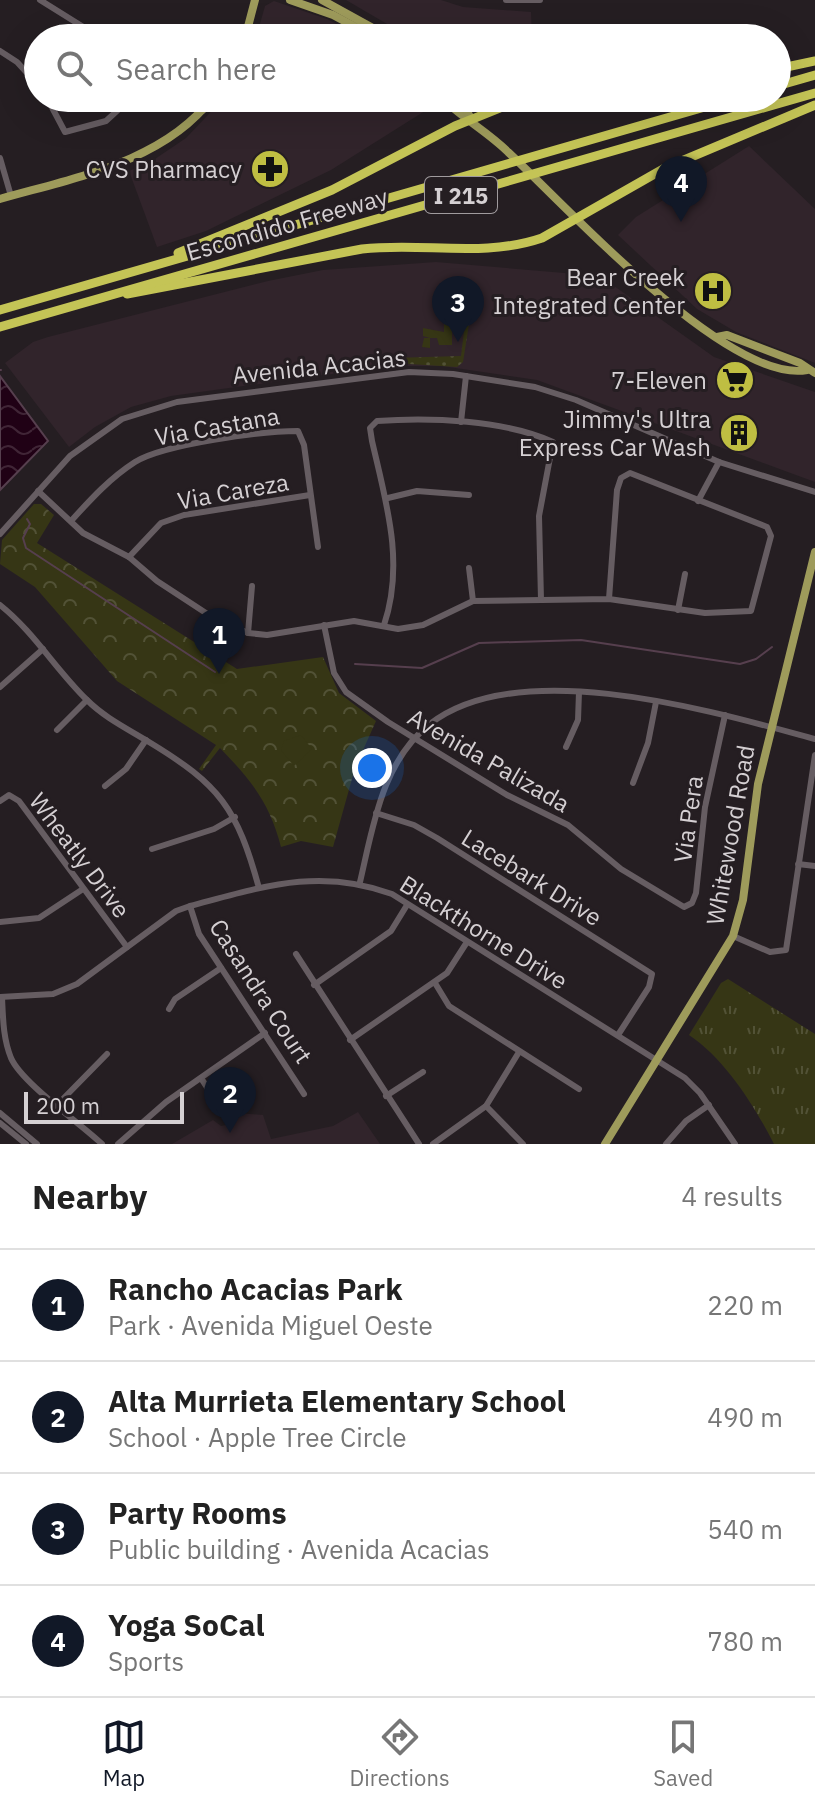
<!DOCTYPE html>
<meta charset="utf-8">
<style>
body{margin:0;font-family:"IBM Plex Sans",sans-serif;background:#f2f2f2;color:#222}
.scale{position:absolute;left:24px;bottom:20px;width:160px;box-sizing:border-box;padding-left:8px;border:4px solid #d5d0d3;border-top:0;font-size:22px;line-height:28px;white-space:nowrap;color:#d5d0d3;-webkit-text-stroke:6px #251e22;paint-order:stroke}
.you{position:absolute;left:372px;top:768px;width:28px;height:28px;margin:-20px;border:6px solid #fff;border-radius:50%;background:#1a73e8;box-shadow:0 0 0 12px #1a73e833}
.badge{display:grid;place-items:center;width:52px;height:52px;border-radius:50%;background:#111827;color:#fff;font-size:26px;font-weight:700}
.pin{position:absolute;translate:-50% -66px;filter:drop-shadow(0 2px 4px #0008)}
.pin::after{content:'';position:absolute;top:42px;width:28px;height:24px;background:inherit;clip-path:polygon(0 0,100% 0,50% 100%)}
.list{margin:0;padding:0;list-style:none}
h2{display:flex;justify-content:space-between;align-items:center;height:104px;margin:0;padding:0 32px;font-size:34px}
h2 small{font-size:26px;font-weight:400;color:#767676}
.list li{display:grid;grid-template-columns:52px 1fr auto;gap:24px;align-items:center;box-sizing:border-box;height:112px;padding:0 32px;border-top:2px solid #e0e0e0}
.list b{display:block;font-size:30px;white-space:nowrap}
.list p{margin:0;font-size:26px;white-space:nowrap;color:#767676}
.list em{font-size:26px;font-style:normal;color:#767676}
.icon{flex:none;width:44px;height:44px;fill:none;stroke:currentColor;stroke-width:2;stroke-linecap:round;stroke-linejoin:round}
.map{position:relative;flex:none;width:815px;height:1144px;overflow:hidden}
.search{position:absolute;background:#fff;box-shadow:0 8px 32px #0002;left:24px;right:24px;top:24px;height:88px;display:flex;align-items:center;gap:20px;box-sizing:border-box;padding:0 28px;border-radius:44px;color:#767676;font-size:30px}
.sheet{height:552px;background:#fff}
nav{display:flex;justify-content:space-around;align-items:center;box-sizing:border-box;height:112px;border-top:2px solid #e0e0e0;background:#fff;font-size:22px;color:#767676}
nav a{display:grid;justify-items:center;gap:4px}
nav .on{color:#111827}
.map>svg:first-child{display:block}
.built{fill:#31242b}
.grass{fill:url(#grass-tufts)}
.park{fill:url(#park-crowns)}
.garden{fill:url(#garden-dots)}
.pitch{fill:#363615}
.water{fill:url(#water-waves);stroke:#563f4e;stroke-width:2}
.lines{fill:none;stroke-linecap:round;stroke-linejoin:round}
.stream{stroke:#563f4e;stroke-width:2}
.minor{stroke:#665d62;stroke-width:6}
.major{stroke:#9e9b5b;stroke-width:8}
.highway{stroke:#c4c456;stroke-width:9}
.labels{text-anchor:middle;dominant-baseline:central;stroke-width:6;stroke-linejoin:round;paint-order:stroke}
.shield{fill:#251e22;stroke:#a09b9e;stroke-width:2}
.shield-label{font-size:22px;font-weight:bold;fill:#d5d0d3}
.poi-label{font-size:24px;fill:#d5d0d3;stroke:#251e22;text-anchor:end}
.street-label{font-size:24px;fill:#d5d0d3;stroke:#251e22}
</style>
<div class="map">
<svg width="815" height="1144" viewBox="0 0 815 1144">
<defs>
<pattern id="grass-tufts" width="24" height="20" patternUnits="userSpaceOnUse" patternTransform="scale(2)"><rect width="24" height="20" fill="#363615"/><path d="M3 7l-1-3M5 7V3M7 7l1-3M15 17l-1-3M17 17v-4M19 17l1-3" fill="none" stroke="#525236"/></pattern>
<pattern id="park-crowns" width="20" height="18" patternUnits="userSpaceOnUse" patternTransform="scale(2)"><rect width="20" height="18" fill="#363615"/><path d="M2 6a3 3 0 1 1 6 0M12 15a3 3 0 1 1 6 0" fill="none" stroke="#525236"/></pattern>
<pattern id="garden-dots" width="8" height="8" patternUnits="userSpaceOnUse" patternTransform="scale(2)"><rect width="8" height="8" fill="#363615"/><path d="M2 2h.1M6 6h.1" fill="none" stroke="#525236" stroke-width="1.8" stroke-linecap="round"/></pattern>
<pattern id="water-waves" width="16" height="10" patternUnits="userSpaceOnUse" patternTransform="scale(2)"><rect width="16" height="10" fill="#200115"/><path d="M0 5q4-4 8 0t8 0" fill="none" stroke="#402536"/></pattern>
</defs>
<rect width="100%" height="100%" fill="#251e22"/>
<g class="built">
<path d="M346 0H441L463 7 531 12 532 38H411Z"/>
<path d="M274 1 327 19 363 38H256L265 6Z"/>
<path d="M224 98H431L436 104 331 170 206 231 157 247 129 171 152 161 186 138Z"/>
<path d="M749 146 815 209V363L736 332 697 309 618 235 636 217Z"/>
<path d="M436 262 600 276 714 357 815 392V482L537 380 442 366H390L171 396 131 407 95 427 69 447 5 363 33 342 48 337 268 281 323 270Z"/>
<path d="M358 1112 380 1144H172L213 1120 221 1126 231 1124 237 1113 263 1115 271 1139 333 1126Z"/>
</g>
<path class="grass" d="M728 979 815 1034V1144H774C754 1105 725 1059 689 1035L721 983Z"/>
<path class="park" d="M34 504H41L54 515 37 543 237 669 323 657 339 693 376 721 355 768 333 847 301 841 281 847C270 803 251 780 220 748L202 771 199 769 216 745 117 681 35 587 0 564 2 540Z"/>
<path class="garden" d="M465 323 469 324 463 362 457 367 393 363 392 358 461 356Z"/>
<g class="pitch">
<path d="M444 322H452V345H439L437 338H430V348L422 347 424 338H430L423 336V328L444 332Z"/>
<path d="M301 735 312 749 294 766 281 750 284 741Z"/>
</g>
<path class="water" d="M0 376 48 441 0 490Z"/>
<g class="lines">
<g class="stream">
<path d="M0 370H1"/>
<path d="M27 519 30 524 23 538 26 548 215 672"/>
<path d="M355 664 422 668 479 643 581 640 740 664 756 659 772 647"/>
</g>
<g class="minor">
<path d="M40 0 101 38"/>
<path d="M506 0H540"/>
<path d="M0 51 17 62 38 85"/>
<path d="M47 98 65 132 106 121 131 98"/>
<path d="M190 98 203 111"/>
<path d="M0 158 11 196"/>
<path d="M461 422 466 376"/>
<path d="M38 491 83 533 129 557 157 581 212 617 248 633 267 635 354 621 398 629 423 625 473 601 609 599 705 613 751 611 771 536 767 527 630 473 621 478 617 490 609 599"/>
<path d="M388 498 417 491 469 495"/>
<path d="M698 501 719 462"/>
<path d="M71 521C91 499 110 478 135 462 164 444 262 431 298 431L304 445 318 547"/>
<path d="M0 534 70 456 122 419 177 402 409 372 453 374 535 387 576 400 719 462 815 492"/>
<path d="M129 557 161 523 184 515 310 495"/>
<path d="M469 568 473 601"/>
<path d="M0 605C34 632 56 670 87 700 105 718 128 729 149 742 220 785 237 808 259 888"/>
<path d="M678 610 685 574"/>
<path d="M324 625 334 673 346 692 388 722 507 795 568 825 621 869 684 907 692 903 696 893 705 807 725 715"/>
<path d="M384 625C405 563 386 502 372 441L370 428 377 421C430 417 505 420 553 442L539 516 541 600"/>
<path d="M248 633 252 586"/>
<path d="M0 687 43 649"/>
<path d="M57 730 87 700"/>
<path d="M566 747 578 720 579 692"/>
<path d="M633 783 648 743 656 702"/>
<path d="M105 786 126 769 146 740"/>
<path d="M0 801 9 795 19 801 127 947"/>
<path d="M376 813 414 825 437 838 652 974 649 987 618 1035"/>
<path d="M152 849 214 829 235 817"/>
<path d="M798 864 815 866"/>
<path d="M360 882C373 827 382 761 430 724 520 654 715 712 815 739"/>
<path d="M190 906 199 934 304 1094"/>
<path d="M0 922 39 918 83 889"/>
<path d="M733 936 770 952 786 950 815 755"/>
<path d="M296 954 419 1144"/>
<path d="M435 983 449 1006 579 1089"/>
<path d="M314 985 391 931 407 905"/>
<path d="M0 997 53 994 77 984 176 911 190 906C262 887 319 867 392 894L685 1078 700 1093 735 1144"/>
<path d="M2 997C3 1018 3 1038 11 1058 22 1083 80 1123 102 1144"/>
<path d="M169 1009 175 999 221 968"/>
<path d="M350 1040 447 973 467 942"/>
<path d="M201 1078 223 1112"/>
<path d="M386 1096 423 1072"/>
<path d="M58 1104 107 1054"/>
<path d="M486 1106 523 1144"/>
<path d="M0 1113 37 1144"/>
<path d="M0 1123 26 1144"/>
<path d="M118 1144 166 1102 265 1033"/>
<path d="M433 1144 486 1106 519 1052"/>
<path d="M666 1144 686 1121 709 1105"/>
</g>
<g class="major">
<path d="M290 0 333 15 376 38"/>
<path d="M322 0 391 38"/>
<path d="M245 38 255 0"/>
<path d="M442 98C462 118 488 132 508 152 565 205 729 385 807 370"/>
<path d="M459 98 472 120"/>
<path d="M0 199C73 178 164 162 212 98"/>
<path d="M717 337 727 335 800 363 815 373"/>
<path d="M605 1144 733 936 743 900 758 784 815 552"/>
</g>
<g class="highway">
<path d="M777 69 815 61"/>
<path d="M777 86 815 75"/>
<path d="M178 253 332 190 455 126 525 98"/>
<path d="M127 294 362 249C422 242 484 258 542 238L665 168 815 105"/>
<path d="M0 310 736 98"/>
<path d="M0 327 815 93"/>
</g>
</g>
<defs>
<symbol id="pharmacy-disc" viewBox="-11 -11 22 22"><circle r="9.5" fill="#bfbe42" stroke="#251e22"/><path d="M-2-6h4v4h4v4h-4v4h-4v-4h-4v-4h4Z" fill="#111"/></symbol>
<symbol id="hospital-disc" viewBox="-11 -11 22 22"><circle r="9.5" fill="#bfbe42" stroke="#251e22"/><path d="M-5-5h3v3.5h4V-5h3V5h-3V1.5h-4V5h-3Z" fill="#111"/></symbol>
<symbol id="supermarket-disc" viewBox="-11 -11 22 22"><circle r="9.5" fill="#bfbe42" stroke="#251e22"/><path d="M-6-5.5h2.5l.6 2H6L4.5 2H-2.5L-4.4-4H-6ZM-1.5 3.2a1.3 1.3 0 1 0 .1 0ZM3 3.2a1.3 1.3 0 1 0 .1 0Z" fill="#111"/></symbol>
<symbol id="building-disc" viewBox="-11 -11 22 22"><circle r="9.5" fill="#bfbe42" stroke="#251e22"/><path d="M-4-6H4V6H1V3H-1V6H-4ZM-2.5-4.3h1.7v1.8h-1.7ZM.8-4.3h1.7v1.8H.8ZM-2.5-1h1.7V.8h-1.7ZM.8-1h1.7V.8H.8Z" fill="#111"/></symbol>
</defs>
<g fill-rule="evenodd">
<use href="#pharmacy-disc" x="248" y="147" width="44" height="44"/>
<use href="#hospital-disc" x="691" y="269" width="44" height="44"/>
<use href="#supermarket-disc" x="713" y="358" width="44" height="44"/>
<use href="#building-disc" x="717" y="411" width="44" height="44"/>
</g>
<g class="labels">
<rect class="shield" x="425" y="177" width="72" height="36" rx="6"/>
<g class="shield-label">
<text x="461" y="195">I 215</text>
</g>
<g class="poi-label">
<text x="242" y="169">CVS Pharmacy</text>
<text x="685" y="277">Bear Creek<tspan x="685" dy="28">Integrated Center</tspan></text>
<text x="707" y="380">7-Eleven</text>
<text x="711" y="419">Jimmy's Ultra<tspan x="711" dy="28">Express Car Wash</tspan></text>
</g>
<g class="street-label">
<text transform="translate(287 224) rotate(-16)">Escondido Freeway</text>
<text transform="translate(319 366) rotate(-6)">Avenida Acacias</text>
<text transform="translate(217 426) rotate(-10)">Via Castana</text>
<text transform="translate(233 491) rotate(-10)">Via Careza</text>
<text transform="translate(489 760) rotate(30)">Avenida Palizada</text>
<text transform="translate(688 819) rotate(-82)">Via Pera</text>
<text transform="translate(730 835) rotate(-80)">Whitewood Road</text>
<text transform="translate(80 855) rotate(53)">Wheatly Drive</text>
<text transform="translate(532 877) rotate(32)">Lacebark Drive</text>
<text transform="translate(484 932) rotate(32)">Blackthorne Drive</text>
<text transform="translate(261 991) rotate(57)">Casandra Court</text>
</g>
</g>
</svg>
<div class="scale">200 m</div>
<div class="you"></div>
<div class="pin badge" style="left:219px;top:674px">1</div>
<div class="pin badge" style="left:230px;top:1133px">2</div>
<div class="pin badge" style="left:458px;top:342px">3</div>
<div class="pin badge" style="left:681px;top:222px">4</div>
<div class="search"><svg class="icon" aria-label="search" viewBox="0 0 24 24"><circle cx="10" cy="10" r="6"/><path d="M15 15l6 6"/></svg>Search here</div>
</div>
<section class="sheet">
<h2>Nearby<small>4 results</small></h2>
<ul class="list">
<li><span class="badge">1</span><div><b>Rancho Acacias Park</b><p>Park · Avenida Miguel Oeste</p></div><em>220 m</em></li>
<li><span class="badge">2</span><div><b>Alta Murrieta Elementary School</b><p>School · Apple Tree Circle</p></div><em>490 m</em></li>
<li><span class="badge">3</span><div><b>Party Rooms</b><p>Public building · Avenida Acacias</p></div><em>540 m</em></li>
<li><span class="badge">4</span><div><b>Yoga SoCal</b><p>Sports</p></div><em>780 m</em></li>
</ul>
</section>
<nav>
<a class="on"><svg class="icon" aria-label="map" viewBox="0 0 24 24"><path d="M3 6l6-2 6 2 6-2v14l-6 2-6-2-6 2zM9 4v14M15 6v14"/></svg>Map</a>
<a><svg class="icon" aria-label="directions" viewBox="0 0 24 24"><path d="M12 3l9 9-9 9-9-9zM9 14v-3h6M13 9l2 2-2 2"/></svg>Directions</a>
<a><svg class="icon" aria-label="saved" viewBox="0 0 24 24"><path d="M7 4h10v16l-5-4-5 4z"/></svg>Saved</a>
</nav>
